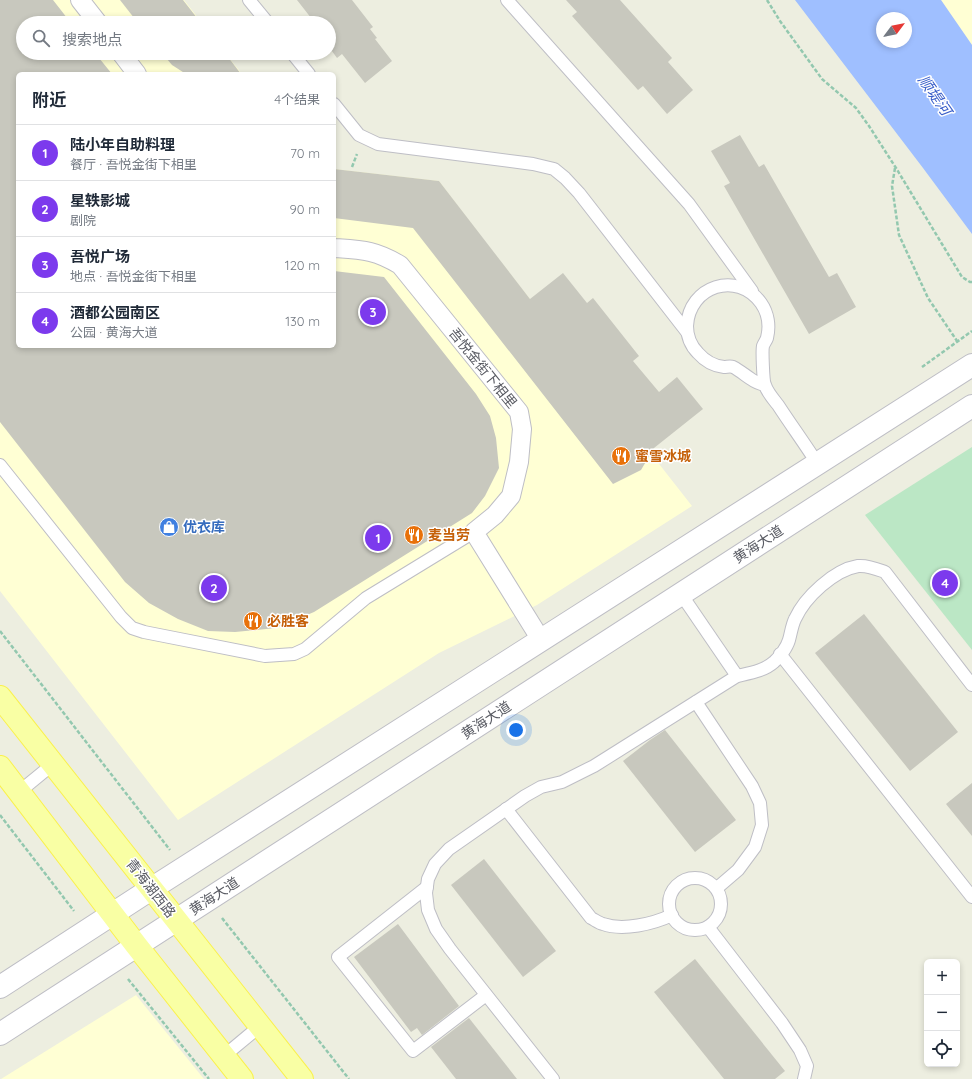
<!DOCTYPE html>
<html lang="zh">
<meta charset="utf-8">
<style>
body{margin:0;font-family:Quicksand,"Noto Sans SC",sans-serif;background:#f2f2f3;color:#1f2937}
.controls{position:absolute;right:12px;bottom:12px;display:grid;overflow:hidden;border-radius:6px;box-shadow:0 2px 6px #0003}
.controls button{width:36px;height:36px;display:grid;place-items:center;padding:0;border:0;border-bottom:1px solid #e0e1e3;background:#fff;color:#1f2937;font:20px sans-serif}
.compass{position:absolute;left:876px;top:12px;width:36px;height:36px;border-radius:50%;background:#fff;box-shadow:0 2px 6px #0003;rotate:58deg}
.you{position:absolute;left:516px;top:730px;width:14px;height:14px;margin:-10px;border:3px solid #fff;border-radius:50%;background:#1a73e8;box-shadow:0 0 0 6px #1a73e833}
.badge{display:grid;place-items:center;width:26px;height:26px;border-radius:50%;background:#7c3aed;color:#fff;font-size:13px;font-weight:700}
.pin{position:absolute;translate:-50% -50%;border:2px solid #fff;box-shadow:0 1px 4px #0006}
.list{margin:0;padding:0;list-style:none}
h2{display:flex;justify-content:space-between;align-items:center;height:52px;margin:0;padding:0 16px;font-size:17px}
h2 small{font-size:13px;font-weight:400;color:#747a83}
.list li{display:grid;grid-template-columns:26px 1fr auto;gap:12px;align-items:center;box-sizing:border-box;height:56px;padding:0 16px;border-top:1px solid #e0e1e3}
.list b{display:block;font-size:15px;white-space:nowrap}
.list p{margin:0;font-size:13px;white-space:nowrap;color:#747a83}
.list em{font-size:13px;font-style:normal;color:#747a83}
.icon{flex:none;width:22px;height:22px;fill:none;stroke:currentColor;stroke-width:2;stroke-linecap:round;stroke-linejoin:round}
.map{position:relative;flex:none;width:972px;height:1079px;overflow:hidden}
.search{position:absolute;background:#fff;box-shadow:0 2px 6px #0003;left:16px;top:16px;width:320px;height:44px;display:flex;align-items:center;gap:10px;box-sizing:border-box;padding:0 14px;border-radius:22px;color:#747a83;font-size:15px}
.panel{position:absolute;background:#fff;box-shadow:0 2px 6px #0003;left:16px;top:72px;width:320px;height:276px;border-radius:6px}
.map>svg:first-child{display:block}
.commercial{fill:#ffffd4}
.green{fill:#bbe7c5}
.water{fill:#9fbfff;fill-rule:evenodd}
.building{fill:#c8c8be}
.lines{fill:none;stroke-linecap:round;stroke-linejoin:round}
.service-casing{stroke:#bebec5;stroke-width:14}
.pedestrian-casing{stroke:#bebec5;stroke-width:20}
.tertiary-casing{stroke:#bebec5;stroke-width:24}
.primary-casing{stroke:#faf14d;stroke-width:24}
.path{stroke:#93c8af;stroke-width:2.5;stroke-dasharray:4 2;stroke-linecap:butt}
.service{stroke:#fff;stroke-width:12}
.pedestrian{stroke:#fff;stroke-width:18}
.tertiary{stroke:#fff;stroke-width:22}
.primary{stroke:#f9ffa4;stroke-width:22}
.labels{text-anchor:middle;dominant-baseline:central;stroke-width:3;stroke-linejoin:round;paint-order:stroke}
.street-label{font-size:14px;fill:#595b63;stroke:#fff}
.food-label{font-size:14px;font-weight:bold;fill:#c56008;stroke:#fff;text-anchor:start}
.shop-label{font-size:14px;font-weight:bold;fill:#366cbe;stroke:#fff;text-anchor:start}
.water-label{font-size:15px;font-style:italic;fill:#3a5fca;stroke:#fff}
</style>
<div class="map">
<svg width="972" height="1079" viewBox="0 0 972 1079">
<rect width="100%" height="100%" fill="#edeee0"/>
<g class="commercial">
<path d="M0 0H184L202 23H23V53H225L242 74H18V346H334V169L439 181 483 239 692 506 537 605 439 653 178 820 0 591Z"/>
<path d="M941 0H972V45Z"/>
<path d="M136 995 204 1079H1Z"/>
</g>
<path class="green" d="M972 447V650L865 515Z"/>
<path class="water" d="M795 0H941L972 45V234L923 168ZM882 18H906V42H882Z"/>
<g class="building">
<path d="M0 0H53L71 23H23V53H95L112 74H18V346H334V271L384 277 476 394 490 416 496 438 499 468 485 496 472 513 314 612 276 628 235 632 208 631 178 619 149 603 125 582 0 422Z"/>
<path d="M120 0H183L201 23H138Z"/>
<path d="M297 0H352L373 27 370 29 377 38 375 39 392 61 365 83 342 54 337 58 329 47V23H315Z"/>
<path d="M566 0H620L672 58 668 62 693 90 667 114 643 86 638 90 572 16 577 12Z"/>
<path d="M162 53H225L241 74H186L172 65Z"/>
<path d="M740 135 759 167 764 164 829 277 837 273 856 307 809 334 724 186 730 183 711 151Z"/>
<path d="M334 169 439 181 530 299 563 273 587 303 593 298 639 356 633 361 659 392 677 377 703 409 654 448 641 470 613 484 413 228 334 218Z"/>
<path d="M864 614 958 732 910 771 815 653Z"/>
<path d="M665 730 736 820 695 852 623 761 650 740Z"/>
<path d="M972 783V836L946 804Z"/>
<path d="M484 859 556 951 523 977 451 885Z"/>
<path d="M398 924 459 1006 422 1035 417 1028 411 1032 354 957Z"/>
<path d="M695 959 785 1071 775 1079H724L654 992Z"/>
<path d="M469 1018 517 1079H456L431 1047Z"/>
</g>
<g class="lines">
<defs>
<g id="service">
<path d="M249 0 268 23"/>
<path d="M507 0 689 204 752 291"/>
<path d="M292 53 309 74"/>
<path d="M334 104 359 135 378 144 533 164 554 169 565 178 579 193 687 332"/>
<path d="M765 385C760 384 755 382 751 379 745 375 739 370 733 367 730 366 727 367 724 367 714 366 705 361 698 353 691 346 687 336 687 326 689 286 737 270 761 303 768 313 770 326 767 338 766 341 764 343 763 346 762 350 763 381 765 385 767 392 774 400 778 405 791 425 805 444 817 463"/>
<path d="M0 465 121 617 132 628 144 632 265 656 294 654 305 649 366 598 474 532"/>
<path d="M681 594 737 676"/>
<path d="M780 654 972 897"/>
<path d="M696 702 752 786 760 803 762 825 755 847 738 870 717 888"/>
<path d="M19 792 53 764"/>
<path d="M506 809 591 918C595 920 599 923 603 924 623 931 653 924 672 915"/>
<circle cx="695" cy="904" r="26"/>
<path d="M427 887 338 957 413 1051 486 995"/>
<path d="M708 927 782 1023 800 1050 807 1066 804 1079"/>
<path d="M224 1056 260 1026"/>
<path d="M553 1079 450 949 436 929 428 910 426 893 428 879 435 864 449 849 525 796 541 787 562 782 594 766 737 676C750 673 764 671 774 662 780 657 787 647 789 640 791 633 792 625 795 619 805 597 834 570 858 566 868 565 877 569 885 572L972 685"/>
</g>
<g id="pedestrian">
<path d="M80 0 98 23"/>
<path d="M121 53 137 74"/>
<path d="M334 248C363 250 375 250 400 265L519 412 522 429 519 462 511 496 495 515 474 532 541 640"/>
</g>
<g id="tertiary">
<path d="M0 987 151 889 972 365"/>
<path d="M0 1034 972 406"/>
</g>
<g id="primary">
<path d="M0 697 302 1079"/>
<path d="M0 767 136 945 242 1079"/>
</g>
</defs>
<use href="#service" class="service-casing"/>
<use href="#pedestrian" class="pedestrian-casing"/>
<use href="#tertiary" class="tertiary-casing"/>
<use href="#primary" class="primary-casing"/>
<g class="path">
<path d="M767 0 780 21 822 79 856 108 869 126 896 168 962 277 970 282H972"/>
<path d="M352 167 357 154"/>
<path d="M895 168 892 186 899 235 928 298 957 341"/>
<path d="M922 367 972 331"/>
<path d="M0 631 170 850"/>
<path d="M0 815 74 911"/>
<path d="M222 918 349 1079"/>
<path d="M128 979 209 1079"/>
</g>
<use href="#service" class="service"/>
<use href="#pedestrian" class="pedestrian"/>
<use href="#tertiary" class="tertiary"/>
<use href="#primary" class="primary"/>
</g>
<defs>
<symbol id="restaurant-disc" viewBox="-11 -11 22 22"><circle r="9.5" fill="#e8710a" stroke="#fff"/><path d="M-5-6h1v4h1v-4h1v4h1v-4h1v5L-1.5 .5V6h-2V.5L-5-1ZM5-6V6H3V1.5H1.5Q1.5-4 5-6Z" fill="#fff"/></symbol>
<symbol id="shop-disc" viewBox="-11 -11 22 22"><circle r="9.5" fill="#3f7fe0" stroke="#fff"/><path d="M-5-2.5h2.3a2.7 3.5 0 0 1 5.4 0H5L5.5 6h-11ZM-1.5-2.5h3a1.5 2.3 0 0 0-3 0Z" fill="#fff"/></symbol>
</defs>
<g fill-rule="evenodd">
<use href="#restaurant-disc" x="610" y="445" width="22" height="22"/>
<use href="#shop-disc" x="158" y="516" width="22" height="22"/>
<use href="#restaurant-disc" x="403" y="524" width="22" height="22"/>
<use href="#restaurant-disc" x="242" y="610" width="22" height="22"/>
</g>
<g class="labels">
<g class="street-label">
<text transform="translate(483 368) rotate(51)">吾悦金街下相里</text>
<text transform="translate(758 544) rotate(-33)">黄海大道</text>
<text transform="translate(486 720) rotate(-33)">黄海大道</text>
<text transform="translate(151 888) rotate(52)">青海湖西路</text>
<text transform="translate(214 896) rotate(-33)">黄海大道</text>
</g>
<g class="food-label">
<text x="635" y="456">蜜雪冰城</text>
<text x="428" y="535">麦当劳</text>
<text x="267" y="621">必胜客</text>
</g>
<g class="shop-label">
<text x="183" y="527">优衣库</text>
</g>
<g class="water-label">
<text transform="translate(935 95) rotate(55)">顺堤河</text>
</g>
</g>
</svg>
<div class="controls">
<button>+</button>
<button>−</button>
<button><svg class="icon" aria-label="locate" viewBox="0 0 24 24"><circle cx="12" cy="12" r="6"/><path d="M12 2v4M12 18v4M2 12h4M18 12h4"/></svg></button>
</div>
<svg class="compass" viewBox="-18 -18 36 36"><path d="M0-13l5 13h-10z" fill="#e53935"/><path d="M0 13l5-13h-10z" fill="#747a83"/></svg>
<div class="you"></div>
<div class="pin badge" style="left:378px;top:538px">1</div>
<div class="pin badge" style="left:214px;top:588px">2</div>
<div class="pin badge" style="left:373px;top:312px">3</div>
<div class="pin badge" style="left:945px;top:583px">4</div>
<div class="search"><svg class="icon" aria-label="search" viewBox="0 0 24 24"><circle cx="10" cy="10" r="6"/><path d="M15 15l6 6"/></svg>搜索地点</div>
<section class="panel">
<h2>附近<small>4个结果</small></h2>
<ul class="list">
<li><span class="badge">1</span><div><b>陆小年自助料理</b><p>餐厅 · 吾悦金街下相里</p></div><em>70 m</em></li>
<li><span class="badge">2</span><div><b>星轶影城</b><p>剧院</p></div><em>90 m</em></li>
<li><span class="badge">3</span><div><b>吾悦广场</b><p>地点 · 吾悦金街下相里</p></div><em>120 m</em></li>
<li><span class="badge">4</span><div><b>酒都公园南区</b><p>公园 · 黄海大道</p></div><em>130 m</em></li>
</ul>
</section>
</div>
